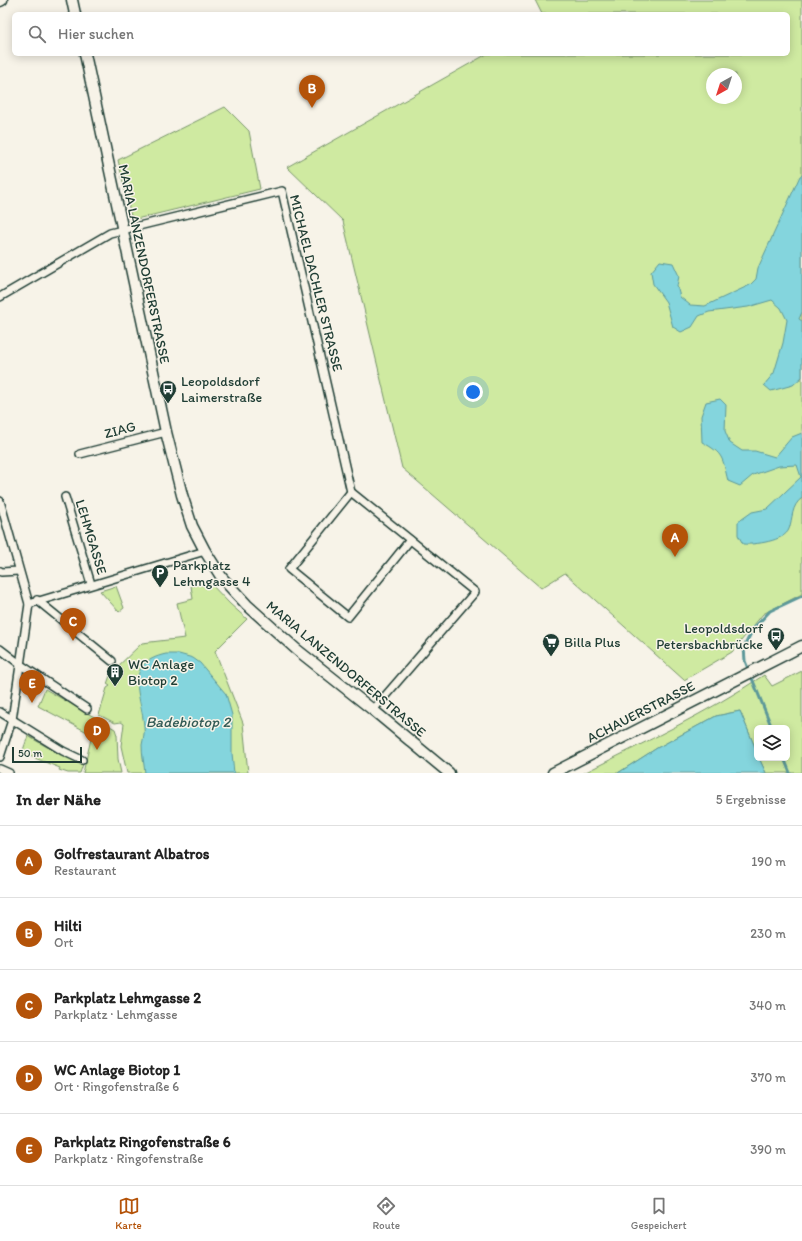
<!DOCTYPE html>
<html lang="de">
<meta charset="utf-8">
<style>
body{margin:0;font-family:Itim,sans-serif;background:#f2f2f2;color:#222}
.controls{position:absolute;right:12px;bottom:12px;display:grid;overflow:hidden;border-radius:6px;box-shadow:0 2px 10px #0003}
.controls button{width:36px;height:36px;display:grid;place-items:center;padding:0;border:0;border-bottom:1px solid #e0e0e0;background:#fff;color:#222;font:20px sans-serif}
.compass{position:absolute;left:706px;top:68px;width:36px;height:36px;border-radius:50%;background:#fff;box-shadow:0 2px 10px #0003;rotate:219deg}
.scale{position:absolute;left:12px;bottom:10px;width:70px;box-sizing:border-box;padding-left:4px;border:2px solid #1f3d34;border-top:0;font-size:11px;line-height:14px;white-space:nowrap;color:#1f3d34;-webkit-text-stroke:3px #f7f3e8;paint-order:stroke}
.you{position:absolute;left:473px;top:392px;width:14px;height:14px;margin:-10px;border:3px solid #fff;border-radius:50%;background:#1a73e8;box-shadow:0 0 0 6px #1a73e833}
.badge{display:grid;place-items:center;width:26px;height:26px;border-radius:50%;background:#b45309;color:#fff;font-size:13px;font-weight:700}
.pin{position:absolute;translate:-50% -33px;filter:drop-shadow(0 1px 2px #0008)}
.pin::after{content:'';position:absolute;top:21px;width:14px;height:12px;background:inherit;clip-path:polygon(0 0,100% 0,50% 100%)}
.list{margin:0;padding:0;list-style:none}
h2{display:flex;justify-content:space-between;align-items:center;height:52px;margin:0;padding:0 16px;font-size:17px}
h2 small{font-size:13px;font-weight:400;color:#767676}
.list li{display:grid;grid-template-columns:26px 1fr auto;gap:12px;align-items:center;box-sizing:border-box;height:72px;padding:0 16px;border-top:1px solid #e0e0e0}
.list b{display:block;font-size:15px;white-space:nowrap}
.list p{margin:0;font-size:13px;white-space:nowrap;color:#767676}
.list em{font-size:13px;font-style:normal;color:#767676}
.icon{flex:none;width:22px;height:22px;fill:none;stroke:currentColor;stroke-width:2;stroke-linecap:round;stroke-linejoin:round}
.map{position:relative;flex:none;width:802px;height:773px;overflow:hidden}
.search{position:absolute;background:#fff;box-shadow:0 2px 10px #0003;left:12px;right:12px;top:12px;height:44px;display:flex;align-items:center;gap:10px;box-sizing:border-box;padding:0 14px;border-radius:6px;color:#767676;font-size:15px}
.sheet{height:412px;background:#fff}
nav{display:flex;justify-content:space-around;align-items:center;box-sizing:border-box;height:56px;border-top:1px solid #e0e0e0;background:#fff;font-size:11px;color:#767676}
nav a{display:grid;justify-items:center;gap:2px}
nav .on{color:#b45309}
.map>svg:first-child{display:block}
.green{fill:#cfeaa1;stroke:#77946a;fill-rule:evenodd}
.water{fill:#84d5dd;stroke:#5c9899}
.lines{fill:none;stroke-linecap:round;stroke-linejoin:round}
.stream{stroke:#5c9899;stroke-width:3}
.street-casing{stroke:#1f3d34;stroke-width:10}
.secondary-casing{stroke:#1f3d34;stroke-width:13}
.street{stroke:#f7f3e8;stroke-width:7}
.secondary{stroke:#f7f3e8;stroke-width:10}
.labels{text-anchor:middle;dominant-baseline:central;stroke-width:3;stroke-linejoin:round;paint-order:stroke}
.street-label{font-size:14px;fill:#1f3d34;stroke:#f7f3e8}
.poi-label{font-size:14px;fill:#1f3d34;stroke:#f7f3e8;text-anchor:start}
.water-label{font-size:15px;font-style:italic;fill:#335b56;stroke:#f7f3e8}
</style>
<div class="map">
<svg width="802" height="773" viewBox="0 0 802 773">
<rect width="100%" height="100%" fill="#f7f3e8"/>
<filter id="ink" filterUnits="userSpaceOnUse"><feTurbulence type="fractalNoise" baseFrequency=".025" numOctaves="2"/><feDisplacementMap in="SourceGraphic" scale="8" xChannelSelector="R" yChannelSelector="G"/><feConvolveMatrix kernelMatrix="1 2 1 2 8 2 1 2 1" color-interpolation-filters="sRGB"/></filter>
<g filter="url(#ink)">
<g class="green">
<path d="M535 0H802V594L763 614 732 652 684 680 565 573 541 588 402 468 343 221 287 167 487 54H788V14H542ZM712 74H736V98H712Z"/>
<path d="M225 107 249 131 260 189 132 220 118 160Z"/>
<path d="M209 582 230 604 247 619 215 651 243 723 248 773H127L121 746 124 724 121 722 115 723 99 715 107 688 110 686 107 684 111 673 142 643 185 638 177 603 193 599 191 586 201 583 203 586Z"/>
<path d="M116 586 124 608 119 612 100 591Z"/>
<path d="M802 671V773H766L759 758H787V728H757V752L740 711 716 716 657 748 618 773H584C645 742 707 713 764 675L772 686Z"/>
<path d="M45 689 96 718 89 733 38 706Z"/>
<path d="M103 722 115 729 117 735 118 759 121 773H83L94 726Z"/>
<path d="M28 736 54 751 83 764 80 773H68L59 770 60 768 22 753Z"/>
</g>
<g class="water">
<path d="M802 175V312L799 319 802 321V377L793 385 771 391 764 385 774 373 783 343 787 320 781 308 772 300 748 307 709 312 699 316 692 327 681 332 673 327 666 302 653 284 651 272 660 261 673 263 679 276 677 286 680 297 690 305 705 306 750 285 756 279 758 268 800 176Z"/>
<path d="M720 399 726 405 725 431 730 443 742 451H755L775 457 792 437 802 433V498C791 506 793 518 789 529 785 541 754 545 743 544L738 535V522L752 512 767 509 801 477 797 465 779 466 753 475 740 486 728 481C722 457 724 454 702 442L701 416 706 402Z"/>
<path d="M166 654H179L193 658 200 663 226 694 232 715V753L234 773H145C144 764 142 754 142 745 143 739 145 733 144 727 142 696 121 664 166 654Z"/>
<path d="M740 711 757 752V758H759L766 773H618L657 748 716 716Z"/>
</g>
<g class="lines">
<g class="stream">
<path d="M772 728 745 661 744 647 753 629 770 611 802 596"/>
<path d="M784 758 790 773"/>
</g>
<defs>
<g id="street">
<path d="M0 297 110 233 282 191 351 492 475 592 373 710"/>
<path d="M80 454 166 432"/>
<path d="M351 492 289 569 348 617 410 540"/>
<path d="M65 497 91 584"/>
<path d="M0 501 29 604 12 720 0 757"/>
<path d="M0 571 1 572 19 571"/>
<path d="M37 600 112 661"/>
<path d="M29 604 205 551"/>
<path d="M0 649 21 665 87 709"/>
<path d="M0 712 63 751 82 760"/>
<path d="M0 769 9 773"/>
</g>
<g id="secondary">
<path d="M72 0 75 14"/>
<path d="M0 1 2 0"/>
<path d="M85 54 166 432 182 495 192 526 205 551 222 578 247 605 296 649 373 710 449 773"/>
<path d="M553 773 802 646"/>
</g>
</defs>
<use href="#street" class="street-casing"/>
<use href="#secondary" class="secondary-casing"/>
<use href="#street" class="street"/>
<use href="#secondary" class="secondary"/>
</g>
</g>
<defs>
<symbol id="bus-pin" viewBox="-11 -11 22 30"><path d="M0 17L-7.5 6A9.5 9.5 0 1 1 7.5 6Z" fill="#1f3d34" stroke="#f7f3e8"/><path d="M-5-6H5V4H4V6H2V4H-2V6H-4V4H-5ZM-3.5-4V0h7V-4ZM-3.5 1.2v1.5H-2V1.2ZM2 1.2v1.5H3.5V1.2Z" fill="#fff"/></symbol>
<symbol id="parking-pin" viewBox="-11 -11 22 30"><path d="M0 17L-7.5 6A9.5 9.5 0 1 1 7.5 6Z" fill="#1f3d34" stroke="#f7f3e8"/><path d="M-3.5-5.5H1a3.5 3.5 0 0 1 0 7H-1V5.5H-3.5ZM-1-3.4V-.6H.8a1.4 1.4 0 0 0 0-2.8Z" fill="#fff"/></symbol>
<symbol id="supermarket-pin" viewBox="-11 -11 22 30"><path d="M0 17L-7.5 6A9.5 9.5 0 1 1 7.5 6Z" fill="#1f3d34" stroke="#f7f3e8"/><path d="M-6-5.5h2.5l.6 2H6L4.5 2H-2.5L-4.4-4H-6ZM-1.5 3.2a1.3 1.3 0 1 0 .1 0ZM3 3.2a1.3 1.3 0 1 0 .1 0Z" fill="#fff"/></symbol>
<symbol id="building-pin" viewBox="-11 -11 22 30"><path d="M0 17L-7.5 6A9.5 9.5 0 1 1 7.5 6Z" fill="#1f3d34" stroke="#f7f3e8"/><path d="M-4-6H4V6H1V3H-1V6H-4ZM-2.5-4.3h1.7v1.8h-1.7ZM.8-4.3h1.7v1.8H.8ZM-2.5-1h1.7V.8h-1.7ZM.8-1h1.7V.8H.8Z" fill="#fff"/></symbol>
</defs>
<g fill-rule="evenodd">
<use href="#bus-pin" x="158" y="379" width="20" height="27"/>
<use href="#parking-pin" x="150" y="563" width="20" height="27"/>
<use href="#bus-pin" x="766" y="626" width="20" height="27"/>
<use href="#supermarket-pin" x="541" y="632" width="20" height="27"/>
<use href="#building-pin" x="105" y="662" width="20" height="27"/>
</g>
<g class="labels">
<g class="street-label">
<text transform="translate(144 264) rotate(78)">MARIA LANZENDORFERSTRASSE</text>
<text transform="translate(316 283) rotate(76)">MICHAEL DACHLER STRASSE</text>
<text transform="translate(120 430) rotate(-15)">ZIAG</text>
<text transform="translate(91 537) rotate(73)">LEHMGASSE</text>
<text transform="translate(346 669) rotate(40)">MARIA LANZENDORFERSTRASSE</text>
<text transform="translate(641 712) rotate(-27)">ACHAUERSTRASSE</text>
</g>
<g class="poi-label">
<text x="181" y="381">Leopoldsdorf<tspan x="181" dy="16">Laimerstraße</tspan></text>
<text x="173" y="565">Parkplatz<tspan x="173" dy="16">Lehmgasse 4</tspan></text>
<text x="763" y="628" text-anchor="end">Leopoldsdorf<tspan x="763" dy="16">Petersbachbrücke</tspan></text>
<text x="564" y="642">Billa Plus</text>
<text x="128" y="664">WC Anlage<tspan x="128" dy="16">Biotop 2</tspan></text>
</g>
<g class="water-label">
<text x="188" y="722">Badebiotop 2</text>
</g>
</g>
</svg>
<div class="controls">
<button><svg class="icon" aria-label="layers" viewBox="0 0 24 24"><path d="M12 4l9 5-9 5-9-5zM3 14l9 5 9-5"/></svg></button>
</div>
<svg class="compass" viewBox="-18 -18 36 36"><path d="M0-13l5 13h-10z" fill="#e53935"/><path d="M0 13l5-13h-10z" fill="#767676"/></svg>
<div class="scale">50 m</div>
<div class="you"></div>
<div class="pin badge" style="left:675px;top:557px">A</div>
<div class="pin badge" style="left:312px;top:108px">B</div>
<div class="pin badge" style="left:73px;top:641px">C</div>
<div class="pin badge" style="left:97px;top:750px">D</div>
<div class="pin badge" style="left:32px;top:703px">E</div>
<div class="search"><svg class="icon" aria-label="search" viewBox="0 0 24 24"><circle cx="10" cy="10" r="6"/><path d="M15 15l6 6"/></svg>Hier suchen</div>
</div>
<section class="sheet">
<h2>In der Nähe<small>5 Ergebnisse</small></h2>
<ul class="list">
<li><span class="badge">A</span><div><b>Golfrestaurant Albatros</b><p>Restaurant</p></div><em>190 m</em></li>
<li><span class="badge">B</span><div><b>Hilti</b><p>Ort</p></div><em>230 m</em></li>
<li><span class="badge">C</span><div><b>Parkplatz Lehmgasse 2</b><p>Parkplatz · Lehmgasse</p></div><em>340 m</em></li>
<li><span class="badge">D</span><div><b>WC Anlage Biotop 1</b><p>Ort · Ringofenstraße 6</p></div><em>370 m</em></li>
<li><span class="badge">E</span><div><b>Parkplatz Ringofenstraße 6</b><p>Parkplatz · Ringofenstraße</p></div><em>390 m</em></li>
</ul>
</section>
<nav>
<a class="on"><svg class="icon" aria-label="map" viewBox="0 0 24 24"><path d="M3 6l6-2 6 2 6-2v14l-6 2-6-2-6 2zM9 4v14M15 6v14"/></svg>Karte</a>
<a><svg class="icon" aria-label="directions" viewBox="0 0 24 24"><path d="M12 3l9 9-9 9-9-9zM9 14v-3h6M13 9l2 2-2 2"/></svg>Route</a>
<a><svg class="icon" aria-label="saved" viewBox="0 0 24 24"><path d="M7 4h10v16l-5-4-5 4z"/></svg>Gespeichert</a>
</nav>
